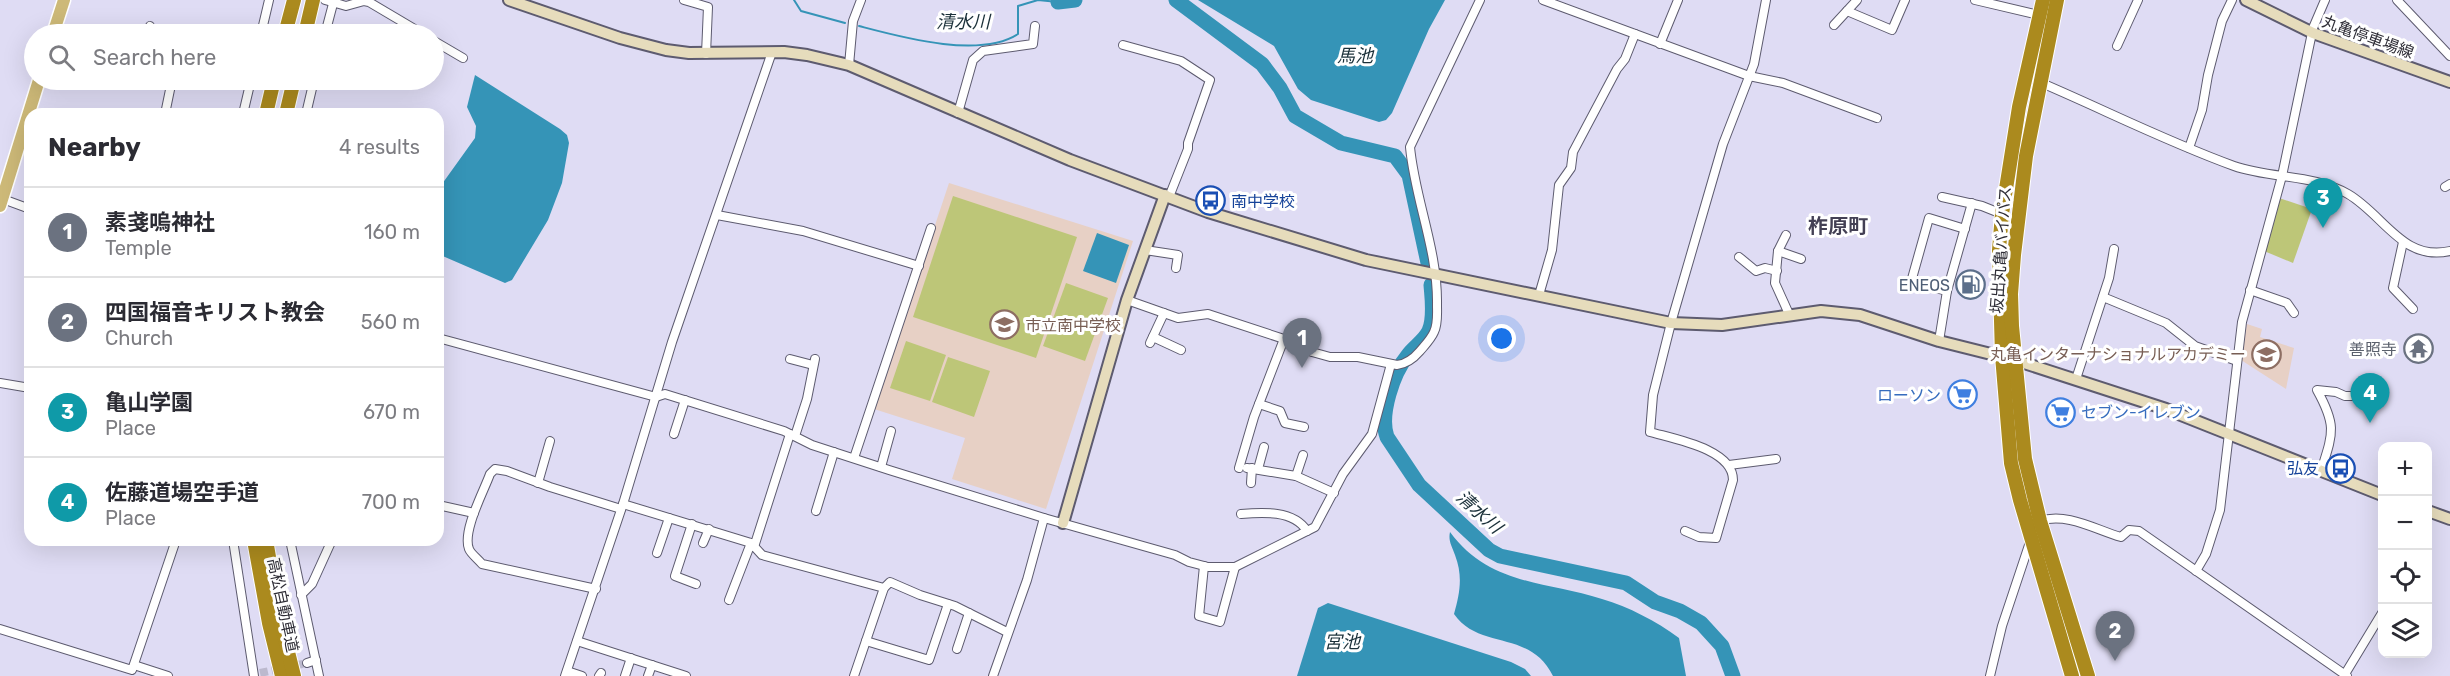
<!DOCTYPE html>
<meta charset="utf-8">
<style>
body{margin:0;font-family:Rubik,"Noto Sans JP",sans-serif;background:#f2f2f3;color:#2b2b33}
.controls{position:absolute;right:18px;bottom:18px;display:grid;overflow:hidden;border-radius:12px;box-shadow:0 6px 24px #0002}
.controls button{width:54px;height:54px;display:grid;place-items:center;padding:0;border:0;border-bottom:2px solid #e1e1e2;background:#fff;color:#2b2b33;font:30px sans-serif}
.you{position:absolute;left:1502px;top:339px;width:21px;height:21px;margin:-15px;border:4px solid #fff;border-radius:50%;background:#1a73e8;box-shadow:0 0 0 9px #1a73e833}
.badge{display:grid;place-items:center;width:39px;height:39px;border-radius:50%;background:#0b8043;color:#fff;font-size:20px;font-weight:700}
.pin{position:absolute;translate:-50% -50px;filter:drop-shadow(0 2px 3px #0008)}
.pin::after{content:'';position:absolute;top:32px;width:21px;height:18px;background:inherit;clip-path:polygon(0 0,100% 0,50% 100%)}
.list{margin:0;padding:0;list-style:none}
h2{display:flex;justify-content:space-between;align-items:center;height:78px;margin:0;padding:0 24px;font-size:26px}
h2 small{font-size:20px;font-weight:400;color:#7c7c81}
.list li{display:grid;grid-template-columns:39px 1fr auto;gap:18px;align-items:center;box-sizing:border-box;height:90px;padding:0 24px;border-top:2px solid #e1e1e2}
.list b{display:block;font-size:22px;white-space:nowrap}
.list p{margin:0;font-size:20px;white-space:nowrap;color:#7c7c81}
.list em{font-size:20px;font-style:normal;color:#7c7c81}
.icon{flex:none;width:33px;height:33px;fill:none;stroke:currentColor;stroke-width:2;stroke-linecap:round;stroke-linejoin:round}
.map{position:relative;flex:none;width:2450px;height:676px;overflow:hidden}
.search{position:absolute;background:#fff;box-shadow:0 6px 24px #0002;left:24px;top:24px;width:420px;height:66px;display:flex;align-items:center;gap:15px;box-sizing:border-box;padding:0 21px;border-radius:33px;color:#7c7c81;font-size:22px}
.panel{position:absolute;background:#fff;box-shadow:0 6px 24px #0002;left:24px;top:108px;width:420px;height:438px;border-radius:18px}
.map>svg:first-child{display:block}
.industrial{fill:#e7d0c5}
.green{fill:#bdc678}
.water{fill:#3594b7}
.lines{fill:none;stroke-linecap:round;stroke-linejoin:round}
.stream{stroke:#3594b7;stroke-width:2}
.river{stroke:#3594b7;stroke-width:15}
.street-tunnel{stroke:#bcb9ce;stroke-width:8;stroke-dasharray:8 4;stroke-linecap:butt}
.street-casing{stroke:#5d5b6f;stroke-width:10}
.secondary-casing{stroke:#5d5b6f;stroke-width:14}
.primary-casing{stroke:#fff;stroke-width:15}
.highway-casing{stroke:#fff;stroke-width:16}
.street{stroke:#fff;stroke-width:8}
.secondary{stroke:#e6dcbc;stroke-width:10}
.primary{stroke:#cdb978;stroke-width:12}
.highway{stroke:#ab8a1e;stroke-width:14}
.labels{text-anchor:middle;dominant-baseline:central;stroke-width:6;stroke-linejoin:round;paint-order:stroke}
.street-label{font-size:16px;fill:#2f2e37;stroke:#fff}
.transit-label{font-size:16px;fill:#164399;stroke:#fff;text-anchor:start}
.service-label{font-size:16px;fill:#4e5e75;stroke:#fff;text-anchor:end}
.education-label{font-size:16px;fill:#785e54;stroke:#fff;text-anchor:start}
.worship-label{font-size:16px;fill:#5b616d;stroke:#fff;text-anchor:end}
.shop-label{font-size:16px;fill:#366cbe;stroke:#fff;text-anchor:end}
.water-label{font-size:18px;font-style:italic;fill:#1b3039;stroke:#fff}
.quarter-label{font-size:20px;font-weight:bold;fill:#434054;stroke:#fff}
</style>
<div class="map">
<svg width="2450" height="676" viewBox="0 0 2450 676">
<rect width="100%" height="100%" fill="#dfdcf4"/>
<g class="industrial">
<path d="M949 183 1133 241 1046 509 952 479 965 438 874 409Z"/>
<path d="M2247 324 2262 329 2260 337 2294 348 2286 389 2241 360Z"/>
</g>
<g class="green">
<path d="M953 196 1077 237 1036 358 913 317Z"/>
<path d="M2279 198 2312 209 2293 263 2264 251Z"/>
<path d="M1066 283 1108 298 1085 361 1043 346Z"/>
<path d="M906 341 946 355 930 401 890 388Z"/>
<path d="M948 357 990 371 974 417 932 402Z"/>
</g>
<g class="water">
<path d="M1198 0H1445L1429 29 1392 113 1386 120 1379 122 1311 100 1298 89 1274 46Z"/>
<path d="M475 75 560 129 567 135 569 143 562 183 548 220 512 280 505 283 438 254V216L442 204V184L475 138 476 126 467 107Z"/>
<path d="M1097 233 1129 245 1116 283 1083 271Z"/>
<path d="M1450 532C1489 585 1544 581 1602 599 1629 607 1656 621 1679 638L1686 676H1553C1530 629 1480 651 1454 614 1460 593 1463 576 1455 555 1452 546 1448 541 1450 532Z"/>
<path d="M1328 603 1511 662 1525 669 1531 676H1297L1318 608Z"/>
</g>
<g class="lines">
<g class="stream">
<path d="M794 0 801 11 845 23"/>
<path d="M859 26C901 37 979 59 1018 34V6L1038 0 1058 2"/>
</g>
<g class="river">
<path d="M1176 0 1262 64 1280 88 1295 116 1341 143 1395 156 1409 175 1428 263"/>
<path d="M1058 2 1075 0"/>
<path d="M1431 285C1432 298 1435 318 1429 331 1425 340 1414 347 1408 355 1393 373 1379 415 1387 437L1419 485 1489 550 1500 556 1626 583 1655 602 1680 611 1701 623 1722 646 1733 676"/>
</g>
<path class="street-tunnel" d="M260 673 307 663"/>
<defs>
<g id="street">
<path d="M325 0 346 6 364 1 369 2 423 34"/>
<path d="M684 0 708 7 706 54"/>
<path d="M1543 0 1749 76 1783 83 1877 118"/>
<path d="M1975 0 2039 15"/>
<path d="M2397 0 2450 56"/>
<path d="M1847 11 1892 30 1905 0"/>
<path d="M1834 25 1857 0"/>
<path d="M146 34 150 26"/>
<path d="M261 34 269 0"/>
<path d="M325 34 334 0"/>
<path d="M434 41 463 58"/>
<path d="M1660 44 1678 0"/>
<path d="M1123 45 1181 61 1210 80 1188 143V149L1169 197"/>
<path d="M2117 46 2138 0"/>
<path d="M849 65 853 21 861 0"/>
<path d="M2025 76C2095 105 2162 140 2234 166 2271 179 2314 174 2348 194 2384 215 2403 262 2450 251"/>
<path d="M958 113 973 60 983 51 1033 44 1035 26"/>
<path d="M165 114 172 80"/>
<path d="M243 114 251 80"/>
<path d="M306 114 314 80"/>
<path d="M2189 148 2202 110 2208 75 2222 21 2232 0"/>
<path d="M2445 187 2450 184"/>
<path d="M1942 197 1982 206 2002 214"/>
<path d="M0 198 30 209"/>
<path d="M717 215 803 231 919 266"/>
<path d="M1786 235 1778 251 1775 283 1789 314"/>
<path d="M2403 242 2393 288 2413 309"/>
<path d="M1145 250 1178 255 1176 268"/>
<path d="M1778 251 1801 259"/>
<path d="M1739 257 1756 271 1765 268 1777 271"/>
<path d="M2250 290 2287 303 2294 313"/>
<path d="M1947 291 1911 282 1929 218 1965 229"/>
<path d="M1539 295 1552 250 1559 185 1571 168 1573 152 1617 69 1625 59 1635 34"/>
<path d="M2103 297 2166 323 2195 346 2237 361"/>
<path d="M1127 300 1178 318 1208 314 1284 339 1312 352 1330 357H1358L1397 365C1407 364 1414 358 1420 351 1425 345 1431 339 1434 332 1438 324 1437 314 1437 305 1438 250 1415 200 1410 147L1480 0"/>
<path d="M1153 337 1181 350"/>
<path d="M438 338 656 397 665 394 784 431 812 445 889 470 1044 518 1175 555 1189 562 1208 567H1235L1315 527 1343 474 1372 434 1391 364"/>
<path d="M1939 341 1947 291 1972 203"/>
<path d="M1150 343 1164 313"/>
<path d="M790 359 813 365"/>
<path d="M2076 379 2109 278 2114 249"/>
<path d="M0 383 30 388"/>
<path d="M1259 404 1280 411 1285 423 1304 427"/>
<path d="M674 434 685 400"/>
<path d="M795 436 807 399 815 359"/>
<path d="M854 458 931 228"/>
<path d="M1729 465 1776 459"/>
<path d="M881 467 891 431"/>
<path d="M1239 468 1254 417 1284 339"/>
<path d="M1247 468 1296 476 1334 493"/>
<path d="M1258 469 1264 447"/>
<path d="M2321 471C2333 433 2337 426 2317 390L2336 392 2345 396H2376"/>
<path d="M1296 476 1303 455"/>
<path d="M538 483 550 441"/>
<path d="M1251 483 1252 468"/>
<path d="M623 504 751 543 762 555 884 588"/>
<path d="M438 505 474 513"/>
<path d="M816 511 834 452"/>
<path d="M1241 514C1262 512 1294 510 1307 531"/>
<path d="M2040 521C2067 512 2096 530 2121 537L2129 530 2139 531 2347 676"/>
<path d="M692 524 675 576 696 584"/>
<path d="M1685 531 1699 537 1716 538 1733 480C1733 449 1674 439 1650 432L1653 395 1671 323 1723 144 1754 64 1766 0"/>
<path d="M233 540 254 676"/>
<path d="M290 540 319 676"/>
<path d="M703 543 709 529"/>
<path d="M754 547 790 434"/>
<path d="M657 553 669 518"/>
<path d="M1204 566 1199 616 1220 622 1235 567"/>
<path d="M2196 571 2206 554 2220 510 2242 322 2282 176 2313 28 2325 0"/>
<path d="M596 589 482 564C478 559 471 554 469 549 462 531 484 491 490 474L495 469 507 471 550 487 621 509"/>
<path d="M301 595 312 584 332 540"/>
<path d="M729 600 751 543"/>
<path d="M0 629 132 670 176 540"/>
<path d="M577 641 686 676"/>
<path d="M866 641 929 660 948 604"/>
<path d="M957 649 969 613"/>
<path d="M307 663 316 660"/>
<path d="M134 665 168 676"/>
<path d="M567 671 582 676"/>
<path d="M2345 674 2382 613"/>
<path d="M565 676 623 504 672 342 772 52"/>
<path d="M599 676 601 673"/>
<path d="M625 676 631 658"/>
<path d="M648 676 652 665"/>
<path d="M854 676 884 588 890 582 920 595 955 606 1007 632"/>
<path d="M993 676 1027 580 1044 518"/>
<path d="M1990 676 2002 626 2031 539"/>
</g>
<g id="secondary">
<path d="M509 0 620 38 666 50 689 53 784 52 807 55 849 65 1070 160 1208 212 1366 260 1671 323 1722 325 1821 311 1860 315 1939 341 2015 360 2166 409 2382 495"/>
<path d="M2246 0 2313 33 2450 82"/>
<path d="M2428 511 2450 519"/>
<path d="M1063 523 1127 300 1165 195"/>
</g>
<g id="primary">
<path d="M53 34 64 0"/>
<path d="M0 206 39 80"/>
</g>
<g id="highway">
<path d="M2043 0 2019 107 2002 214 1999 250 2002 356 2011 463 2020 500 2072 676"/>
<path d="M2057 0 2026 156 2014 255 2011 294 2012 326 2025 459 2040 521 2088 676"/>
<path d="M285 34 294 0"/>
<path d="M305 34 313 0"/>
<path d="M266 114 274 80"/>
<path d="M286 114 294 80"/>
<path d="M254 540 269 623 282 676"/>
<path d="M266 540 280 620 294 676"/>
</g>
</defs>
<use href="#street" class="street-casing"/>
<use href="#secondary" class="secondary-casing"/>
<use href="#primary" class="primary-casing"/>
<use href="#highway" class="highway-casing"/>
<use href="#street" class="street"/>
<use href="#secondary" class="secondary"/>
<use href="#primary" class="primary"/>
<use href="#highway" class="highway"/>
</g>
<defs>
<symbol id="bus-ring" viewBox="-11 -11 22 22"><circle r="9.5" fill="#fff" stroke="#1a4fb4" stroke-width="1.5"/><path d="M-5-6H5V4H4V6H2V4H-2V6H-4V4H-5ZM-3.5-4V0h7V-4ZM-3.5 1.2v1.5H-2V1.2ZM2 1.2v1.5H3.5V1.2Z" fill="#1a4fb4"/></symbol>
<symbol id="fuel-ring" viewBox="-11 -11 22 22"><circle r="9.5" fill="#fff" stroke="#5c6f8a" stroke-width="1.5"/><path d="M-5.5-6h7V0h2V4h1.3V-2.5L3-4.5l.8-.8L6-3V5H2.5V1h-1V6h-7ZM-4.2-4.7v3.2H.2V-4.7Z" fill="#5c6f8a"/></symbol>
<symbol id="school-ring" viewBox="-11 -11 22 22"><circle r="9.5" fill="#fff" stroke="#8d6e63" stroke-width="1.5"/><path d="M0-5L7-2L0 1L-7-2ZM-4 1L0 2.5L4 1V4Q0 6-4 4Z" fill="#8d6e63"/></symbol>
<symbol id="temple-ring" viewBox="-11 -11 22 22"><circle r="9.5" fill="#fff" stroke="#6b7280" stroke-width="1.5"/><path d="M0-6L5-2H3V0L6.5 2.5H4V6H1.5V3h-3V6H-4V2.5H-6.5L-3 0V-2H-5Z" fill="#6b7280"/></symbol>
<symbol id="supermarket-ring" viewBox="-11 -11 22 22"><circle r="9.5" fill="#fff" stroke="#3f7fe0" stroke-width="1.5"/><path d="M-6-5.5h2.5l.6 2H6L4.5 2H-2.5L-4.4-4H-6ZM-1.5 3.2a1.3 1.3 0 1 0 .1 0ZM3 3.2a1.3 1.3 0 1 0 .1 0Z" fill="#3f7fe0"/></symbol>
</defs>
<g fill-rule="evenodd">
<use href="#bus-ring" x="1194" y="184" width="33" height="33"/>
<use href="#fuel-ring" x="1954" y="268" width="33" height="33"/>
<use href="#school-ring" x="988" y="308" width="33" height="33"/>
<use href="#temple-ring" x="2402" y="332" width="33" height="33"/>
<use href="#school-ring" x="2250" y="338" width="33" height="33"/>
<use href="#supermarket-ring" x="1946" y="378" width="33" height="33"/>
<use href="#supermarket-ring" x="2044" y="396" width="33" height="33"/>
<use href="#bus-ring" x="2324" y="452" width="33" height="33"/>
</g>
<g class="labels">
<g class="street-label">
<text transform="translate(2368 37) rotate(20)">丸亀停車場線</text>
<text transform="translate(2001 250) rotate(-86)">坂出丸亀バイパス</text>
<text transform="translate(283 605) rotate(78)">高松自動車道</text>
</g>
<g class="transit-label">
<text x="1231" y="201">南中学校</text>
<text x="2319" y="468" text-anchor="end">弘友</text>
</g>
<g class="service-label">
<text x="1950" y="285">ENEOS</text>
</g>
<g class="education-label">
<text x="1025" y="325">市立南中学校</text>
<text x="2246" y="354" text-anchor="end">丸亀インターナショナルアカデミー</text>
</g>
<g class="worship-label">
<text x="2397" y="349">善照寺</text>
</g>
<g class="shop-label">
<text x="1941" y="395">ローソン</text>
<text x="2081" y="412" text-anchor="start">セブン-イレブン</text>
</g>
<g class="water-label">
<text x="963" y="22">清水川</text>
<text x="1355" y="56">馬池</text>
<text transform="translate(1479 512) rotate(42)">清水川</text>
<text x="1342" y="642">宮池</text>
</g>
<g class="quarter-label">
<text x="1838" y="226">柞原町</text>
</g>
</g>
</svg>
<div class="controls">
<button>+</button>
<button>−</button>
<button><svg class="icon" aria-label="locate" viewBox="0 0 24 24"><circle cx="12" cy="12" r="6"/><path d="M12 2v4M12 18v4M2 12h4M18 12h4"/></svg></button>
<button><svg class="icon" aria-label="layers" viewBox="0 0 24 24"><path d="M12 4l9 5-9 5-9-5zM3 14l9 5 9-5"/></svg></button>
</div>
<div class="you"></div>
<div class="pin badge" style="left:1302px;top:368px;background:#6b7280">1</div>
<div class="pin badge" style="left:2115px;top:661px;background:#6b7280">2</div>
<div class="pin badge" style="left:2323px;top:228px;background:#0f9aa8">3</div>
<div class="pin badge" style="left:2370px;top:423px;background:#0f9aa8">4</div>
<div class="search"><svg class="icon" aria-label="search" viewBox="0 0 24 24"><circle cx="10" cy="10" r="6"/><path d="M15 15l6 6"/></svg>Search here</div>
<section class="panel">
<h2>Nearby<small>4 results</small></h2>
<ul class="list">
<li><span class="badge" style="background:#6b7280">1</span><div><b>素戔嗚神社</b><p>Temple</p></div><em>160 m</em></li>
<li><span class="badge" style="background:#6b7280">2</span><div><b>四国福音キリスト教会</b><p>Church</p></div><em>560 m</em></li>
<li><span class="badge" style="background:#0f9aa8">3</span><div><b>亀山学園</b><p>Place</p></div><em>670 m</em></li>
<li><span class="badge" style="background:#0f9aa8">4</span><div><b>佐藤道場空手道</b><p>Place</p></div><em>700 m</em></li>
</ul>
</section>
</div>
